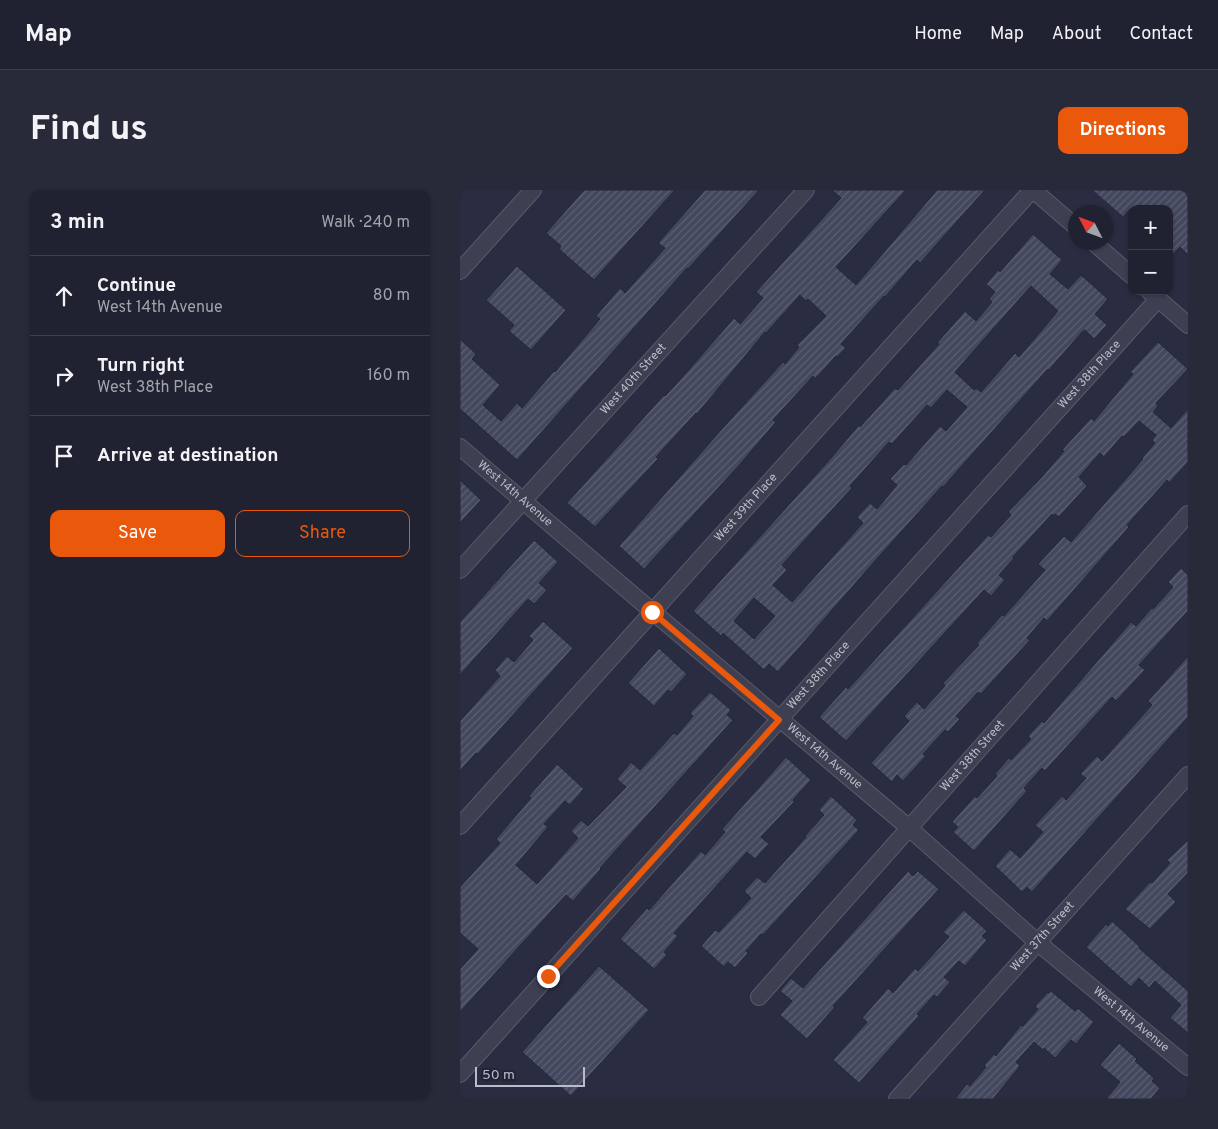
<!DOCTYPE html>
<meta charset="utf-8">
<style>
body{margin:0;font-family:Overpass,sans-serif;background:#282a39;color:#f1f3f6}
.controls{position:absolute;right:15px;top:15px;display:grid;overflow:hidden;border-radius:10px;box-shadow:0 1px 4px #0004}
.controls button{width:45px;height:45px;display:grid;place-items:center;padding:0;border:0;border-bottom:1px solid #3d3f4d;background:#202231;color:#f1f3f6;font:25px sans-serif}
.compass{position:absolute;left:608px;top:15px;width:45px;height:45px;border-radius:50%;background:#202231;box-shadow:0 1px 4px #0004;rotate:312deg}
.scale{position:absolute;left:15px;bottom:12px;width:110px;box-sizing:border-box;padding-left:5px;border:2px solid #bbbccb;border-top:0;font-size:14px;line-height:18px;white-space:nowrap;color:#bbbccb;-webkit-text-stroke:4px #222536;paint-order:stroke}
.stop{position:absolute;width:15px;height:15px;margin:-11px;border:4px solid #ea580c;border-radius:50%;background:#fff}
.stop.end{background:#ea580c;border-color:#fff;box-shadow:0 1px 5px #0008}
.list{margin:0;padding:0;list-style:none}
h2{display:flex;justify-content:space-between;align-items:center;height:65px;margin:0;padding:0 20px;font-size:21px}
h2 small{font-size:16px;font-weight:400;color:#a2a4ab}
.list li{display:grid;grid-template-columns:32px 1fr auto;gap:15px;align-items:center;box-sizing:border-box;height:80px;padding:0 20px;border-top:1px solid #3d3f4d}
.list b{display:block;font-size:19px;white-space:nowrap}
.list p{margin:0;font-size:16px;white-space:nowrap;color:#a2a4ab}
.list em{font-size:16px;font-style:normal;color:#a2a4ab}
.actions{display:flex;gap:10px;padding:15px 20px}
.actions a{flex:1;padding:11px 0;border:1px solid #ea580c;border-radius:10px;text-align:center;font-size:18px;color:#ea580c}
.actions .main{background:#ea580c;color:#fff}
.icon{flex:none;width:28px;height:28px;fill:none;stroke:currentColor;stroke-width:2;stroke-linecap:round;stroke-linejoin:round}
.map{position:relative;flex:none;width:728px;height:909px;overflow:hidden;border-radius:10px}
header{display:flex;align-items:center;gap:30px;box-sizing:border-box;height:70px;padding:0 25px;background:#202231;border-bottom:1px solid #3d3f4d}
header strong{font-size:24px}
nav{display:flex;gap:28px;margin-inline-start:auto;font-size:18px}
.intro{display:flex;align-items:center;justify-content:space-between;box-sizing:border-box;height:120px;padding:0 30px}
h1{margin:0;font-size:35px}
.button{padding:12px 22px;border-radius:10px;background:#ea580c;color:#fff;font-size:18px;font-weight:700}
main{display:flex;gap:30px;padding:0 30px}
aside{flex:1;background:#202231;border-radius:10px;box-shadow:0 1px 4px #0004}
.map>svg:first-child{display:block}
.building{fill:url(#building-hatch);stroke:#242738;fill-rule:evenodd}
.lines{fill:none;stroke-linecap:round;stroke-linejoin:round}
.minor-casing{stroke:#595b6b;stroke-width:18}
.minor{stroke:#3e4051;stroke-width:16}
.route{stroke:#ea580c;stroke-width:6}
.labels{text-anchor:middle;dominant-baseline:central;stroke-width:4.5;stroke-linejoin:round;paint-order:stroke}
.street-label{font-size:12px;fill:#bbbccb;stroke:#222536}
</style>
<header>
<strong>Map</strong>
<nav><a>Home</a><a>Map</a><a>About</a><a>Contact</a></nav>
</header>
<div class="intro"><h1>Find us</h1><a class="button">Directions</a></div>
<main>
<aside>
<h2>3 min<small>Walk · 240 m</small></h2>
<ul class="list">
<li><svg class="icon" aria-label="ahead" viewBox="0 0 24 24"><path d="M12 20V5M6 11l6-6 6 6"/></svg><div><b>Continue</b><p>West 14th Avenue</p></div><em>80 m</em></li>
<li><svg class="icon" aria-label="right" viewBox="0 0 24 24"><path d="M7 20v-9h11M14 6l5 5-5 5"/></svg><div><b>Turn right</b><p>West 38th Place</p></div><em>160 m</em></li>
<li><svg class="icon" aria-label="arrive" viewBox="0 0 24 24"><path d="M6 21V4h12l-3 4 3 4H6"/></svg><div><b>Arrive at destination</b></div></li>
</ul>
<div class="actions"><a class="main">Save</a><a>Share</a></div>
</aside>
<div class="map">
<svg width="728" height="909" viewBox="0 0 728 909">
<defs>
<pattern id="building-hatch" width="6" height="6" patternUnits="userSpaceOnUse" patternTransform="scale(1.25)"><rect width="6" height="6" fill="#44485e"/><path d="M-1 1l2-2M0 6l6-6M5 7l2-2" fill="none" stroke="#5d6074"/></pattern>
</defs>
<rect width="100%" height="100%" fill="#2a2d41"/>
<g class="building">
<path d="M124 0H215L134 90 99 59 101 56 86 43Z"/>
<path d="M245 0H299L228 79 227 78 57 270 0 219V149L16 164 12 169 40 195 23 215 41 231 57 213 62 218 94 181 95 182 140 129 136 126 160 98 165 103 205 58 198 53Z"/>
<path d="M372 0H446L376 77 396 95 477 0H525L460 73 457 70 425 107 424 106 381 154 386 158 377 167 376 166 355 189 353 186 313 230 316 232 282 272 184 379 159 356 261 240 323 172 325 174 339 157 337 155 366 126 348 109 346 111 340 105 306 143 305 142 237 224 236 223 196 267 198 269 135 337 107 313 204 205 205 206 219 191 274 128 280 134 303 108 296 102 381 8Z"/>
<path d="M632 0H728V65L720 57 709 69V19H670L663 27Z"/>
<path d="M573 44 602 70 590 84 608 99 621 85 648 109 635 124 647 135 634 149 625 140 622 142 589 180 588 179 483 297 482 296 407 380 318 482 309 474 304 480 263 443 261 446 233 421 371 268 399 235 400 237 435 198 438 200 479 154 477 153 505 121 516 131 532 112 529 109 535 102 526 94 538 80 540 82ZM571 96 598 121 559 167 555 163 521 202 516 198 514 200 495 182ZM487 200 507 217 486 241 480 236 446 275 444 274 430 289 437 295 417 319 410 313 397 327 403 333 332 412 313 395 327 380 322 375 392 298 390 296 429 252 432 254 467 215 471 218ZM294 408 315 426 294 449 274 431Z"/>
<path d="M57 76 106 120 71 160 49 141 54 135 26 110Z"/>
<path d="M698 152 728 179 696 213 698 216 693 222 711 238 728 219V272L709 293 707 290 667 335 669 337 587 431 584 428 567 448 570 450 521 504 518 502 496 526 500 529 488 542 485 540 463 564 466 566 443 591 437 585 432 592 411 573 449 531 444 526 457 512 464 519 485 496 483 493 519 455 517 453 542 425 544 426 585 380 578 374 604 346 611 352 683 269 682 268 695 253 692 250 696 245 679 231 664 247 662 246 644 267 640 263 619 287 627 296 599 327 595 324 593 326 592 324 553 367 554 368 539 385 545 390 531 406 524 400 386 551 359 527 386 497 388 499 528 345 531 347 551 325 548 322 581 288 604 261 602 260 631 228 634 231 673 184 670 182Z"/>
<path d="M0 290 21 310 0 333Z"/>
<path d="M74 350 98 372 79 393 87 400 74 414 68 409 0 485V432Z"/>
<path d="M721 378 728 385V421L679 475 685 480 656 511 652 507 585 581 582 578 564 598 567 601 514 661 493 642 498 637 492 632 515 606 517 608 537 586 535 584 549 568 551 570 571 549 568 546 582 531 584 533 671 432 676 436 692 418 693 419 713 397 708 392Z"/>
<path d="M83 431 113 458 18 564 16 563 0 581V531L40 486 35 480 47 466 54 472 73 450 69 446Z"/>
<path d="M199 458 227 484 211 502 208 500 194 516 168 493Z"/>
<path d="M728 466V527L572 702 567 697 562 702 535 676 550 659 560 668 583 642 575 635 602 606 606 610 626 588 620 584 637 566 642 571 674 535 692 515 688 511Z"/>
<path d="M250 502 271 520 267 525 273 530 140 678 141 679 113 711 106 705 0 822V779L18 759 0 743V697L40 653 36 649 71 608 69 606 97 574 124 599 110 615 105 611 84 634 88 637 56 675 77 694 118 648 111 641 121 630 128 636 166 597 157 589 171 572 180 580 214 543 217 545 233 526 230 523Z"/>
<path d="M326 567 351 590 333 610 334 612 301 647 309 654 295 669 287 662 214 743 218 746 204 762 207 765 194 779 160 749 187 718 189 720 241 661 245 665 265 642 262 639Z"/>
<path d="M371 606 397 630 393 635 399 640 303 745 301 744 286 761 288 763 275 778 268 772 264 777 241 756 255 740 259 742 291 708 284 701 297 687 305 693 346 647 345 646 364 625 359 620Z"/>
<path d="M728 650V683L708 704 716 712 690 739 665 719 690 692 692 693 710 673 707 670Z"/>
<path d="M448 681 453 686 458 681 479 699 373 816 375 817 347 849 320 825 332 811 320 801 331 788 343 798Z"/>
<path d="M504 720 527 741 522 746 527 750 505 776 499 771 484 787 490 792 477 807 474 805 457 824 459 826 399 893 373 870 407 832 402 828 428 798 433 803 455 778 458 781 489 747 483 742Z"/>
<path d="M652 731 680 757 679 758 728 801V843L710 828 721 815 695 791 689 798 679 788 671 797 626 757 646 734 648 736Z"/>
<path d="M139 776 189 820 111 906 62 862Z"/>
<path d="M591 801 615 821 618 818 634 832 616 854 611 850 595 868 584 858 583 860 574 852 556 872 560 876 533 909H495L507 894 510 896 526 877 524 875 534 864 536 866 561 835 563 836 578 819 575 816 588 802 589 803Z"/>
<path d="M659 853 677 869 675 871 694 888 692 891 700 898 691 909H646L660 892 640 875Z"/>
</g>
<g class="lines">
<defs>
<g id="minor">
<path d="M573 0 616 37"/>
<path d="M633 52 672 86"/>
<path d="M0 81 73 0"/>
<path d="M689 101 728 135"/>
<path id="s1" d="M0 257 193 422 448 637 577 752 728 877"/>
<path id="s2" d="M0 380 346 0"/>
<path id="s3" d="M0 636 572 0"/>
<path id="s4" d="M299 807 728 324"/>
<path id="s5" d="M0 884 698 109"/>
<path id="s6" d="M437 909 728 585"/>
</g>
</defs>
<use href="#minor" class="minor-casing"/>
<use href="#minor" class="minor"/>
</g>
<g class="lines">
<path class="route" d="M88 786 319 530 192 422"/>
</g>
<g class="labels">
<g class="street-label">
<text stroke="none"><textPath href="#s5" startOffset="941">West 38th Place</textPath></text>
<text stroke="none"><textPath href="#s2" startOffset="258">West 40th Street</textPath></text>
<text stroke="none"><textPath href="#s1" startOffset="72">West 14th Avenue</textPath></text>
<text stroke="none"><textPath href="#s3" startOffset="428">West 39th Place</textPath></text>
<text stroke="none"><textPath href="#s5" startOffset="536">West 38th Place</textPath></text>
<text stroke="none"><textPath href="#s4" startOffset="322">West 38th Street</textPath></text>
<text stroke="none"><textPath href="#s1" startOffset="478">West 14th Avenue</textPath></text>
<text stroke="none"><textPath href="#s6" startOffset="218">West 37th Street</textPath></text>
<text stroke="none"><textPath href="#s1" startOffset="882">West 14th Avenue</textPath></text>
</g>
</g>
</svg>
<div class="controls">
<button>+</button>
<button>−</button>
</div>
<svg class="compass" viewBox="-18 -18 36 36"><path d="M0-13l5 13h-10z" fill="#e53935"/><path d="M0 13l5-13h-10z" fill="#a2a4ab"/></svg>
<div class="scale">50 m</div>
<div class="stop" style="left:192px;top:422px"></div>
<div class="stop end" style="left:88px;top:786px"></div>
</div>
</main>
